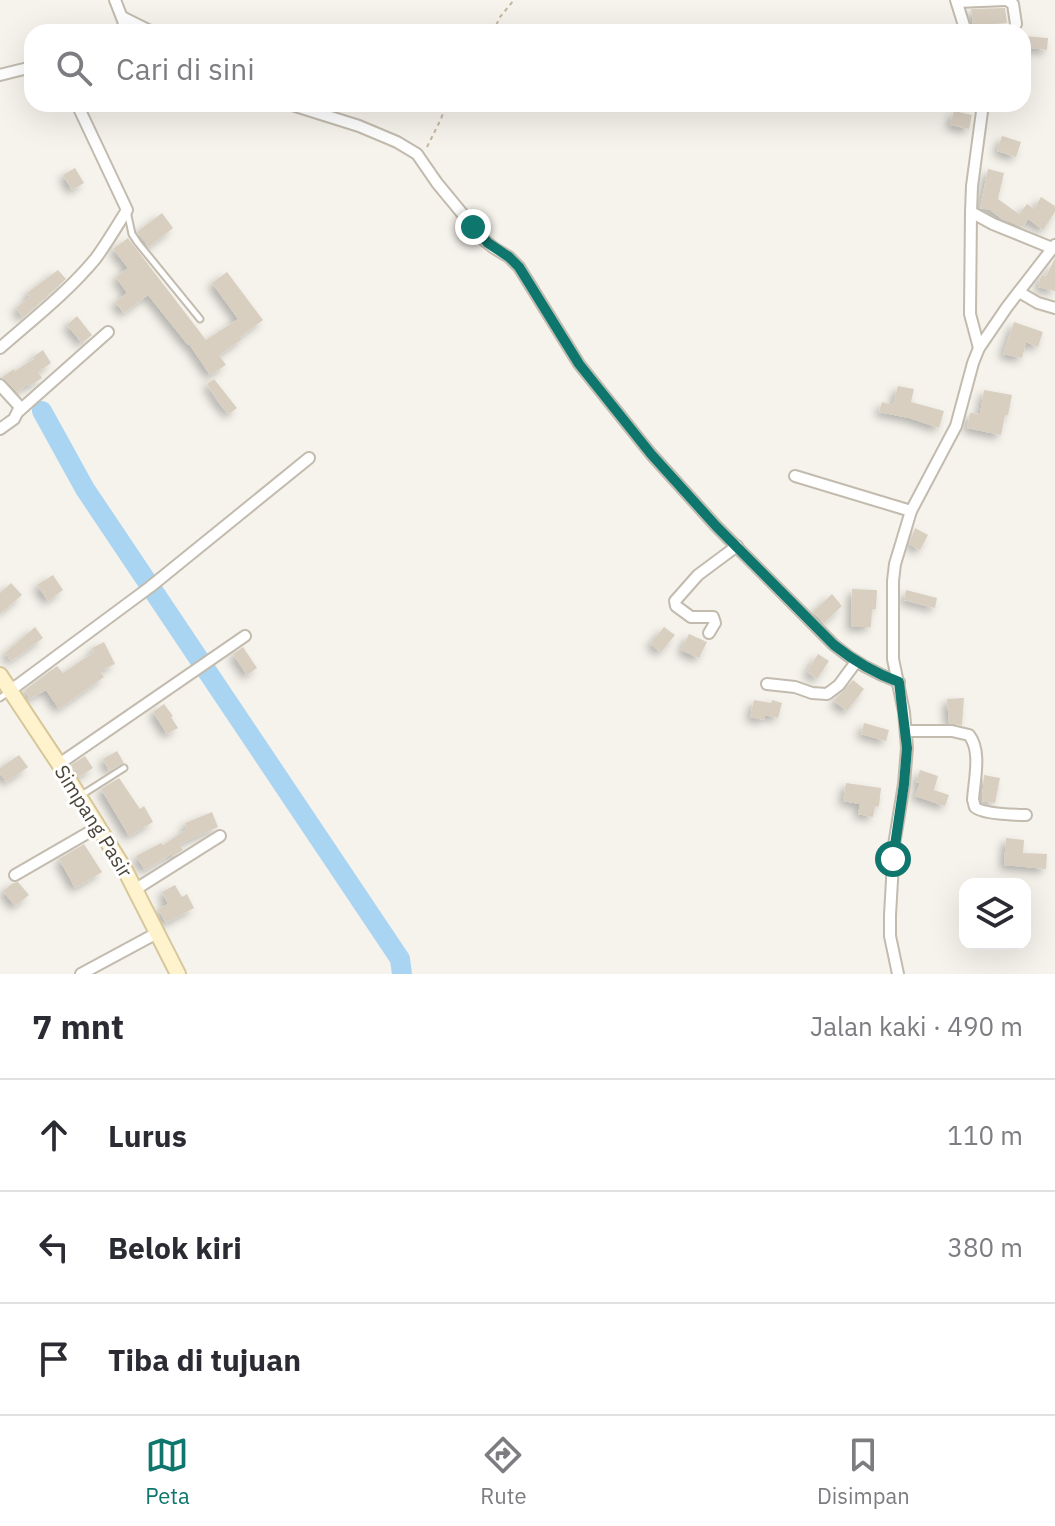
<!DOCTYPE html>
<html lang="id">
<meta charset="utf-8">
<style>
body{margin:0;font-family:"IBM Plex Sans",sans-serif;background:#f2f2f3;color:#2b2b33}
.controls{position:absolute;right:24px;bottom:24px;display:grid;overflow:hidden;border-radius:16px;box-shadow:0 8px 32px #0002}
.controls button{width:72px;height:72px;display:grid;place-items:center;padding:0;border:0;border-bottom:2px solid #e1e1e2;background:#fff;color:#2b2b33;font:40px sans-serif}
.stop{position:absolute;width:24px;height:24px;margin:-18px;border:6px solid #0f766e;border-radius:50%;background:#fff}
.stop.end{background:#0f766e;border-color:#fff;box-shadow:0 2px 8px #0008}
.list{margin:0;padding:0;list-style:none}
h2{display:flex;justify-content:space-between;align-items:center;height:104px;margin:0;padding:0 32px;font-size:34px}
h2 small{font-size:26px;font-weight:400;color:#7c7c81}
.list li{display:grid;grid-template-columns:52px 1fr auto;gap:24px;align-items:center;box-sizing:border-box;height:112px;padding:0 32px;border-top:2px solid #e1e1e2}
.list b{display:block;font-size:30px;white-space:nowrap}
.list em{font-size:26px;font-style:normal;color:#7c7c81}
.icon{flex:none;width:44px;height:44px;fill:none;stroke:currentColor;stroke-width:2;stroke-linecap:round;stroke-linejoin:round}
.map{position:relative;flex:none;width:1055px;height:974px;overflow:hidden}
.search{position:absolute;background:#fff;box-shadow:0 8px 32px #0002;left:24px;right:24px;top:24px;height:88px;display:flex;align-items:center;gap:20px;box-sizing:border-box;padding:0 28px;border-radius:24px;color:#7c7c81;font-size:30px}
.sheet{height:440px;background:#fff}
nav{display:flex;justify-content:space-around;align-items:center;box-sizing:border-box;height:112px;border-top:2px solid #e1e1e2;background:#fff;font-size:22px;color:#7c7c81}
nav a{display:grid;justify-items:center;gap:4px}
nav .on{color:#0f766e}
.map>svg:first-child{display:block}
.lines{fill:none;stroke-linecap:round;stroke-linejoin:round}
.river{stroke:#a9d4f2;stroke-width:20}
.building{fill:#d8cfc1;filter:url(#shadow)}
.lane-casing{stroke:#c2bbae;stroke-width:9}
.street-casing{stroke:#c2bbae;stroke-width:14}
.secondary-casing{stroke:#d6c79b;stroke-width:18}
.path{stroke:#c4b79f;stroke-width:2;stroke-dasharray:4 4;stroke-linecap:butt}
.lane{stroke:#fff;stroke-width:5}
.street{stroke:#fff;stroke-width:10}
.secondary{stroke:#fff3cd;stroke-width:14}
.route{stroke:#0f766e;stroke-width:10}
.labels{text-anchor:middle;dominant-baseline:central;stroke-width:6;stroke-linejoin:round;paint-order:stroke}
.street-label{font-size:20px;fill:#4b4439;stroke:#fff}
</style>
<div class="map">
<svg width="1055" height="974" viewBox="0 0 1055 974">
<defs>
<filter id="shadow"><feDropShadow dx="-4.5" dy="4.5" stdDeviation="4" flood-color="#0004"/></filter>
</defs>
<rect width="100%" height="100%" fill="#f6f3ec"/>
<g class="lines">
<path class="river" d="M42 411 85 489 400 959 402 974"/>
</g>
<g class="building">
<path d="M1005 8 1007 23 987 24V32H974L971 9Z"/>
<path d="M1023 36 1048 38 1047 50 1023 47Z"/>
<path d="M954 111 972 115 969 129 950 125Z"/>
<path d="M1002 136 1021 142 1016 157 997 151Z"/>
<path d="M75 168 84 183 72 190 63 175Z"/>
<path d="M988 169 1004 173 998 199 1019 214 1027 204 1034 209 1041 197 1055 206V212L1043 230 1028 219 1023 227 1002 219 990 210 980 208Z"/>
<path d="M162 213 173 228 149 247 137 232Z"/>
<path d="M128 238 206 340 238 319 212 283 227 272 263 320 240 337 242 339 219 355 226 365 210 375 189 344 188 345 148 295 124 313 115 302 127 293 116 277 128 268 113 249Z"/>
<path d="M1055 258V291L1038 287 1041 276 1042 275 1046 276Z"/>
<path d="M58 270 66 279 23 318 16 308 30 297 27 293Z"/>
<path d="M77 316 92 335 82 343 67 325Z"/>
<path d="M1014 322 1043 332 1038 347 1026 342 1022 358 1003 354Z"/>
<path d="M43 350 51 363 38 372 42 378 29 386 28 384 17 392 2 377 14 369 15 371 34 359 33 357Z"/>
<path d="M214 379 237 408 229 414 219 403 207 384Z"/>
<path d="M898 386 914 389 911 402 944 411 939 428 909 418 879 412 882 402 893 405Z"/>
<path d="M984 390 1012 395 1008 415H1005L1001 435 967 428 970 413 980 414Z"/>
<path d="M915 528 928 535 920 550 909 544Z"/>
<path d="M53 575 63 590 48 601 37 585Z"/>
<path d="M11 583 22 595 0 614V593Z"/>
<path d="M852 589 877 590 876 609H872L871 627H851Z"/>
<path d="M906 590 937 598 935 608 904 600Z"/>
<path d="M832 594 842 606 824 623 813 612Z"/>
<path d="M35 627 43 638 11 661 5 653Z"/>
<path d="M664 627 675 635 661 652 650 644Z"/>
<path d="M689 634 707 642 699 658 681 650Z"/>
<path d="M104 642 115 664 100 671 104 677 59 709 46 690 30 699 25 690 57 666 63 673 94 652 92 648Z"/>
<path d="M243 647 257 668 247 675 233 654Z"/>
<path d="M818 654 829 661 817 679 807 672Z"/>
<path d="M853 680 864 689 847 711 834 701Z"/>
<path d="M964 698 962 725 949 723 947 699Z"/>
<path d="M754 700 771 703 772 700 782 703 778 718 765 715 764 720 750 717Z"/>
<path d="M164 704 173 716 171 717 178 728 167 734 153 712Z"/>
<path d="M864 723 889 730 886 741 861 734Z"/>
<path d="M117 751 124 763 109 771 103 759Z"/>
<path d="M19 755 28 767 6 782 0 773V768Z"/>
<path d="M85 756 93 768 79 777 71 765Z"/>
<path d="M920 770 938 776 934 790 949 795 945 806 915 796 920 783 916 782Z"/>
<path d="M984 775 1000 778 995 803 982 801Z"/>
<path d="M119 778 140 809 144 806 153 822 129 836 101 789Z"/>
<path d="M846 783 881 788 879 806H875L873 817 858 814 860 804 843 801Z"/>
<path d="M212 812 218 827 179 844 183 850 173 856 171 854 145 870 136 856 161 843 163 845 187 829 185 823Z"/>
<path d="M1006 838 1024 840 1023 853 1047 854 1046 869 1004 865Z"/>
<path d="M84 844 102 872 75 888 59 859Z"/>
<path d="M18 882 29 895 15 906 3 891 13 883Z"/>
<path d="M175 885 182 897 187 894 194 908 166 923 158 909 168 904 162 892Z"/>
</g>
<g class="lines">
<defs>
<g id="lane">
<path d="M127 211 132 234 138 243 200 319"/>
<path d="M0 698 10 691"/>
<path d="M80 796 124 768"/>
</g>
<g id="street">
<path d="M115 0 124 23 121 32"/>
<path d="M956 0 966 32"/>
<path d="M1007 0 1013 4 1016 24"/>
<path d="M957 2 1005 0"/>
<path d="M122 17 152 32"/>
<path d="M0 75 32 67"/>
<path d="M289 104 359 126 397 142 417 154 437 183 484 240 494 248 509 257 519 267 579 364 651 454 716 526 834 645C854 662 874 673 899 682"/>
<path d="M971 212 993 224 1052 248"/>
<path d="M1019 292 1038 303 1055 308"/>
<path d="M0 348C33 319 68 292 96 258 107 243 117 226 127 210L77 104"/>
<path d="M979 348 970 314 971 212 972 186 983 104"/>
<path d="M0 385 20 407 14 419 0 429"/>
<path d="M19 411 108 332"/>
<path d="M795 476 911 511"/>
<path d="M709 633 715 623 713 617H691L676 606 675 601 698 575 737 546"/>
<path d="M767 684 795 687 812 693 827 694 839 685 856 662"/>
<path d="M11 690 150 587 309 458"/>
<path d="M906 731H952L969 735C982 751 974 781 973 800 974 802 974 805 975 807 981 814 1017 815 1026 815"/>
<path d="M59 764 245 636"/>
<path d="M15 875 98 827"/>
<path d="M136 889 220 836"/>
<path d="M81 974 157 933"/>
<path d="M898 974 890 936V915L894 845 904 784 907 748 904 712 893 659V581L895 564 911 511 956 426 973 363 979 348 1007 307 1055 245"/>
</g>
<path id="secondary" d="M0 675 59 764 125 870 178 974"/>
</defs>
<use href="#lane" class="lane-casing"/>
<use href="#street" class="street-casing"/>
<use href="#secondary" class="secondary-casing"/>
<g class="path">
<path d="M493 32 500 17 514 0"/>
<path d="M427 147 441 119 446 104"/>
</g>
<use href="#lane" class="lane"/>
<use href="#street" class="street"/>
<use href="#secondary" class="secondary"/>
</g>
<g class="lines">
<path class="route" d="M473 227 488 243 509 257 519 267 579 364 651 454 716 526 834 645C854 661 874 673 899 682L907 748 904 784 893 859"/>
</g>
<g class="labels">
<g class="street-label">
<text transform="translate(94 821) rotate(58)">Simpang Pasir</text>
</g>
</g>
</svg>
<div class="controls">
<button><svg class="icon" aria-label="layers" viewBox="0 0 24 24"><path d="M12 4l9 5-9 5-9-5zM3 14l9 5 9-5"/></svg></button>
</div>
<div class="stop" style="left:893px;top:859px"></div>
<div class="stop end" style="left:473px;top:227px"></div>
<div class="search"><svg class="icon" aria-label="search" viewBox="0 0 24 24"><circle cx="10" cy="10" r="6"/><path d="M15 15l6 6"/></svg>Cari di sini</div>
</div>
<section class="sheet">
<h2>7 mnt<small>Jalan kaki · 490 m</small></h2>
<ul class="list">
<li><svg class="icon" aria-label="ahead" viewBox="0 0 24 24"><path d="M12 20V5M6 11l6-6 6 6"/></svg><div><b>Lurus</b></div><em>110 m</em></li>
<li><svg class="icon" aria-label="left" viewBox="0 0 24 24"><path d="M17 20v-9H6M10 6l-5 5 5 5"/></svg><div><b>Belok kiri</b></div><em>380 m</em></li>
<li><svg class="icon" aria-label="arrive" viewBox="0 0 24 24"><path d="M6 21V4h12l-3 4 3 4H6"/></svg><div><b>Tiba di tujuan</b></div></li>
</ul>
</section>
<nav>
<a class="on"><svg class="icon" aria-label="map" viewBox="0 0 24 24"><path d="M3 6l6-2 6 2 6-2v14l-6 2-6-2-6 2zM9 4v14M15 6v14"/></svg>Peta</a>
<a><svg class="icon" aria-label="directions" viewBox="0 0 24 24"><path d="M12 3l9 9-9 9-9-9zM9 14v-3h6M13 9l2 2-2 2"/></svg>Rute</a>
<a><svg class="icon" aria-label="saved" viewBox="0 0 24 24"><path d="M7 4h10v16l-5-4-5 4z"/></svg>Disimpan</a>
</nav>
